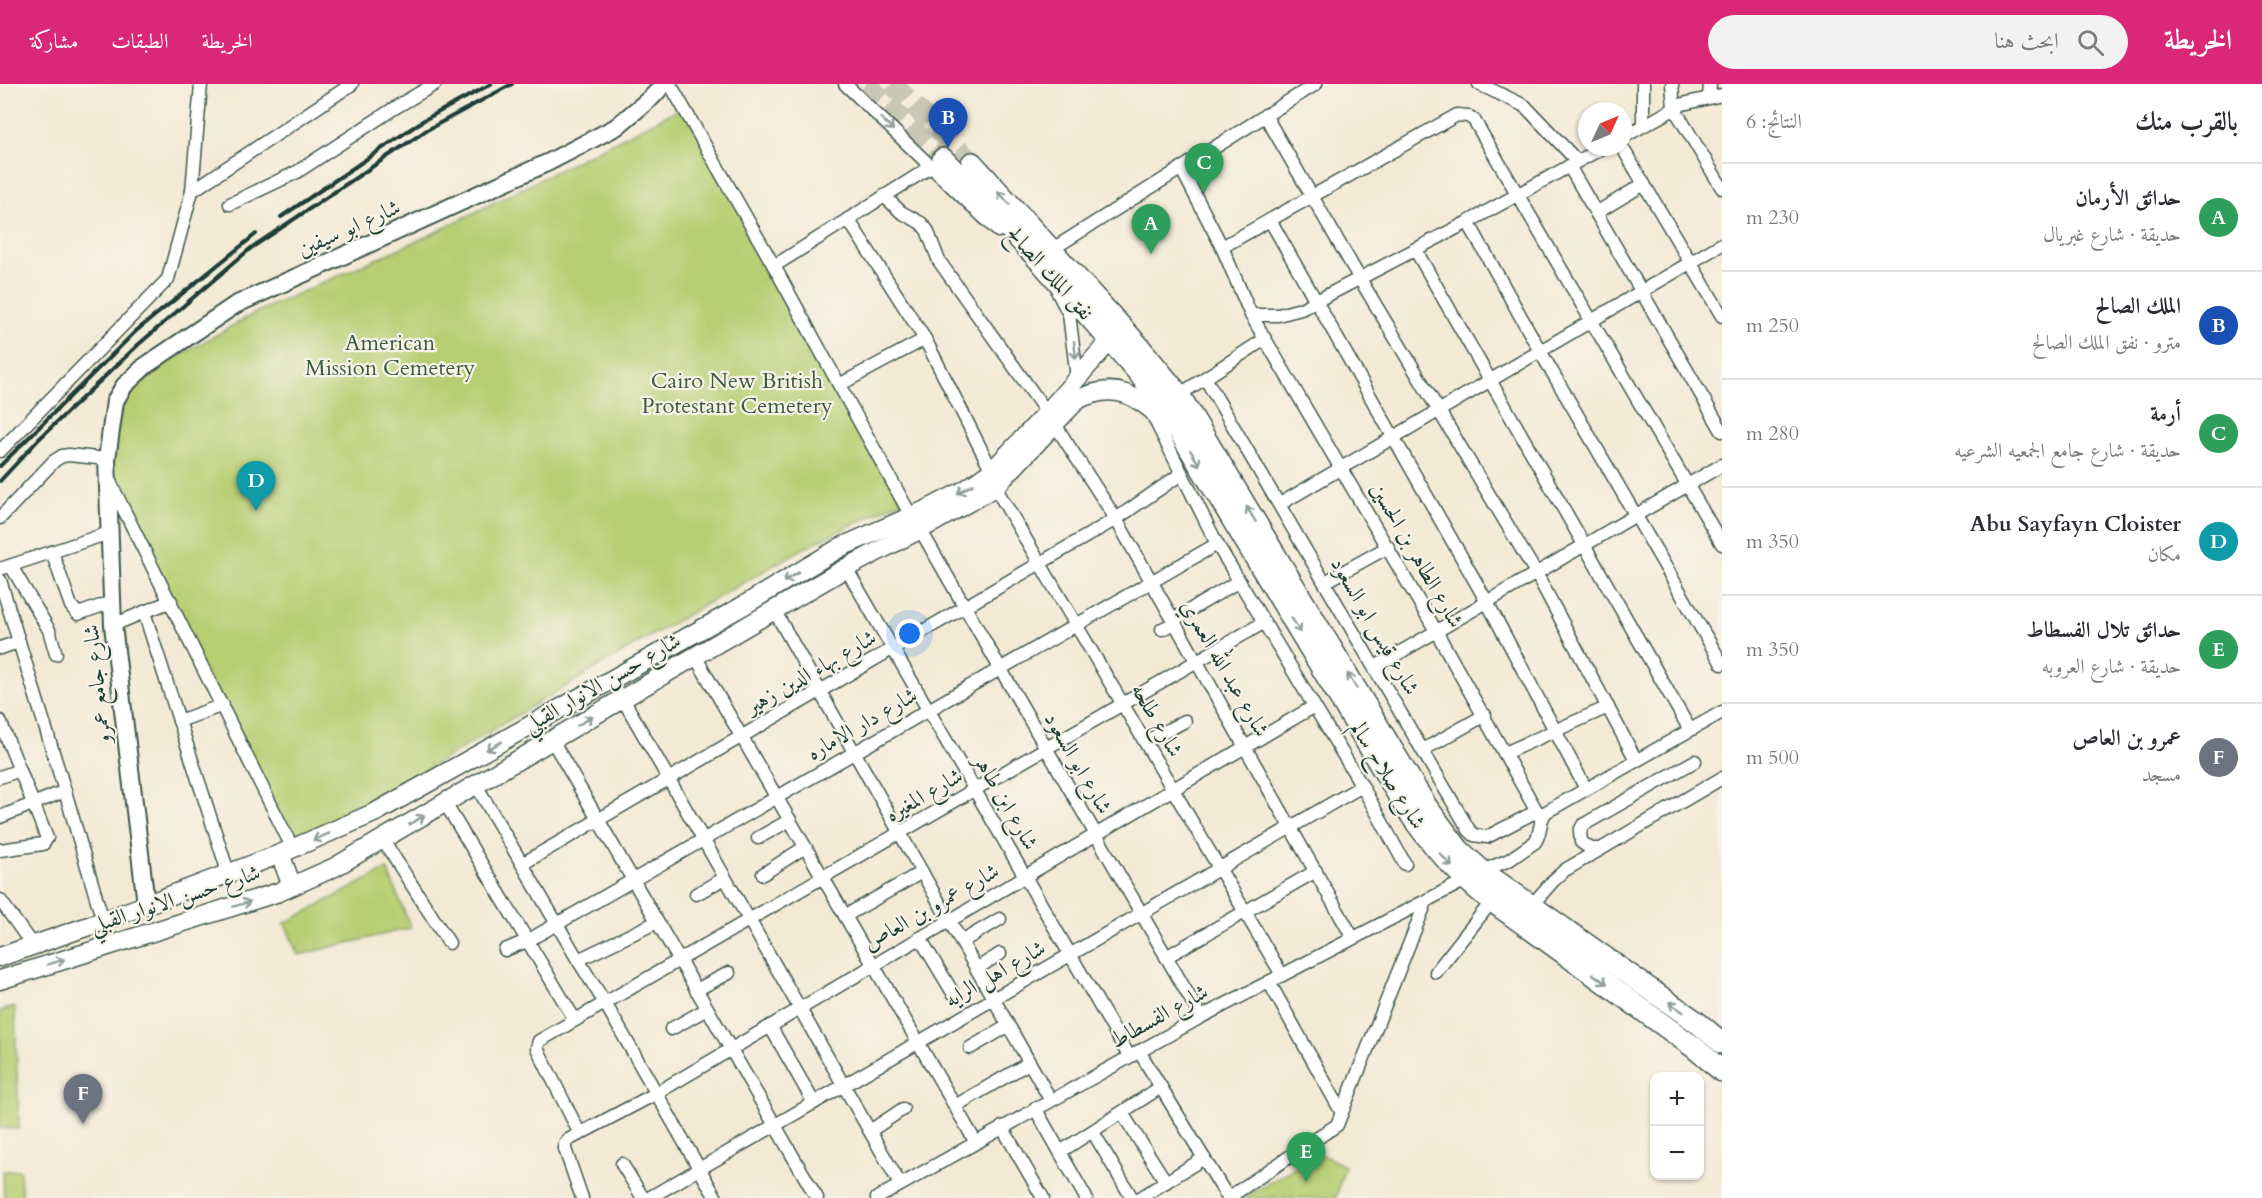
<!DOCTYPE html>
<html lang="ar">
<meta charset="utf-8">
<style>
body{margin:0;font-family:Cardo,Amiri,serif;background:#f2f2f3;color:#2b2b33;direction:rtl}
.controls{position:absolute;right:18px;bottom:18px;display:grid;overflow:hidden;border-radius:12px;box-shadow:0 2px 4px #0004}
.controls button{width:54px;height:54px;display:grid;place-items:center;padding:0;border:0;border-bottom:2px solid #e1e1e2;background:#fff;color:#2b2b33;font:30px sans-serif}
.compass{position:absolute;left:1578px;top:18px;width:54px;height:54px;border-radius:50%;background:#fff;box-shadow:0 2px 4px #0004;rotate:46deg}
.you{position:absolute;left:910px;top:550px;width:21px;height:21px;margin:-15px;border:4px solid #fff;border-radius:50%;background:#1a73e8;box-shadow:0 0 0 9px #1a73e833}
.badge{display:grid;place-items:center;width:39px;height:39px;border-radius:50%;background:#db2777;color:#fff;font-size:20px;font-weight:700}
.pin{position:absolute;translate:-50% -50px;filter:drop-shadow(0 2px 3px #0008)}
.pin::after{content:'';position:absolute;top:32px;width:21px;height:18px;background:inherit;clip-path:polygon(0 0,100% 0,50% 100%)}
.list{margin:0;padding:0;list-style:none}
h2{display:flex;justify-content:space-between;align-items:center;height:78px;margin:0;padding:0 24px;font-size:26px}
h2 small{font-size:20px;font-weight:400;color:#7c7c81}
.list li{display:grid;grid-template-columns:39px 1fr auto;gap:18px;align-items:center;box-sizing:border-box;height:108px;padding:0 24px;border-top:2px solid #e1e1e2}
.list b{display:block;font-size:22px;white-space:nowrap}
.list p{margin:0;font-size:20px;white-space:nowrap;color:#7c7c81}
.list em{font-size:20px;font-style:normal;color:#7c7c81}
.icon{flex:none;width:33px;height:33px;fill:none;stroke:currentColor;stroke-width:2;stroke-linecap:round;stroke-linejoin:round}
.map{position:relative;flex:none;width:1722px;height:1114px;overflow:hidden;direction:ltr}
header{display:flex;align-items:center;gap:36px;box-sizing:border-box;height:84px;padding:0 30px;background:#db2777;color:#fff}
header strong{font-size:28px}
nav{display:flex;gap:33px;margin-inline-start:auto;font-size:21px}
.search{width:420px;height:54px;background:#f2f2f3;display:flex;align-items:center;gap:15px;box-sizing:border-box;padding:0 21px;border-radius:33px;color:#7c7c81;font-size:22px}
main{display:flex}
aside{flex:1;background:#fff}
.map>svg:first-child{display:block}
.green{fill:#b8ce72;stroke:#6c8653;stroke-width:1.5}
.lines{fill:none;stroke-linecap:round;stroke-linejoin:round}
.trunk-tunnel{stroke:#c9c7b5;stroke-width:21;stroke-dasharray:21 10;stroke-linecap:butt}
.minor-casing{stroke:#3f574c;stroke-width:15}
.tertiary-casing{stroke:#3f574c;stroke-width:20}
.secondary-casing{stroke:#3f574c;stroke-width:21}
.trunk-casing{stroke:#3f574c;stroke-width:24}
.minor{stroke:#fff;stroke-width:12}
.tertiary{stroke:#fff;stroke-width:16}
.secondary{stroke:#fff;stroke-width:18}
.trunk{stroke:#fff;stroke-width:21}
.rail{stroke:#1f3d34;stroke-width:4}
.oneway{stroke:#8f9e9a}
.labels{text-anchor:middle;dominant-baseline:central;stroke-width:4.5;stroke-linejoin:round;paint-order:stroke}
.street-label{font-size:22px;fill:#1f3d34;stroke:#f7f3e8}
.park-label{font-size:22px;fill:#3e5a40;stroke:#f7f3e8}
</style>
<header>
<strong>الخريطة</strong>
<div class="search"><svg class="icon" aria-label="search" viewBox="0 0 24 24"><circle cx="10" cy="10" r="6"/><path d="M15 15l6 6"/></svg>ابحث هنا</div>
<nav><a>الخريطة</a><a>الطبقات</a><a>مشاركة</a></nav>
</header>
<main>
<aside>
<h2>بالقرب منك<small>النتائج: 6</small></h2>
<ul class="list">
<li><span class="badge" style="background:#2e9e5b">A</span><div><b>حدائق الأرمان</b><p>حديقة · شارع غبريال</p></div><em>230 m</em></li>
<li><span class="badge" style="background:#1a4fb4">B</span><div><b>الملك الصالح</b><p>مترو · نفق الملك الصالح</p></div><em>250 m</em></li>
<li><span class="badge" style="background:#2e9e5b">C</span><div><b>أرمة</b><p>حديقة · شارع جامع الجمعيه الشرعيه</p></div><em>280 m</em></li>
<li><span class="badge" style="background:#0f9aa8">D</span><div><b>Abu Sayfayn Cloister</b><p>مكان</p></div><em>350 m</em></li>
<li><span class="badge" style="background:#2e9e5b">E</span><div><b>حدائق تلال الفسطاط</b><p>حديقة · شارع العروبه</p></div><em>350 m</em></li>
<li><span class="badge" style="background:#6b7280">F</span><div><b>عمرو بن العاص</b><p>مسجد</p></div><em>500 m</em></li>
</ul>
</aside>
<div class="map">
<svg width="1722" height="1114" viewBox="0 0 1722 1114">
<rect width="100%" height="100%" fill="#f7f3e8"/>
<filter id="ink" filterUnits="userSpaceOnUse"><feTurbulence type="fractalNoise" baseFrequency=".0167" numOctaves="2"/><feDisplacementMap in="SourceGraphic" scale="12" xChannelSelector="R" yChannelSelector="G"/><feConvolveMatrix kernelMatrix="1 2 1 2 8 2 1 2 1" color-interpolation-filters="sRGB"/></filter>
<filter id="wash" filterUnits="userSpaceOnUse"><feTurbulence type="fractalNoise" baseFrequency=".008" numOctaves="4" result="noise"/><feDisplacementMap in="SourceGraphic" scale="24" xChannelSelector="R" yChannelSelector="G"/><feGaussianBlur stdDeviation="1.35" result="paint"/><feColorMatrix in="noise" values="0 0 0 0 0 0 0 0 0 0 0 0 0 0 0 0 0 1.4 0 .05"/><feComposite in="paint" operator="in"/></filter>
<g filter="url(#wash)">
<rect width="100%" height="100%" fill="#f3ead5"/>
<g class="green">
<path d="M683 23 902 417 806 463 643 556 293 765 108 394 126 302 255 229 432 150Z"/>
<path d="M387 785 411 844 298 871 285 839Z"/>
<path d="M15 923 19 1045 0 1044V927Z"/>
<path d="M1314 1067 1345 1082 1336 1114H1243L1307 1077Z"/>
<path d="M20 1086 22 1114H4L3 1087Z"/>
</g>
</g>
<g filter="url(#ink)">
<g class="lines">
<g class="trunk-tunnel">
<path d="M866 0 943 75"/>
<path d="M892 0 972 79"/>
</g>
<defs>
<g id="minor">
<path d="M670 0 774 182 911 432"/>
<path d="M845 0 998 147"/>
<path d="M1479 0 1525 22 1577 77"/>
<path d="M1643 0V41"/>
<path d="M1672 0 1674 24 1722 104"/>
<path d="M1709 13 1710 0"/>
<path d="M1265 31 1360 195 1536 489 1636 676"/>
<path d="M1623 53 1683 20 1722 11"/>
<path d="M1622 63 1722 232"/>
<path d="M1569 82 1722 347"/>
<path d="M1181 84 1222 163 1251 231 1436 547 1541 735"/>
<path d="M192 107 352 0"/>
<path d="M884 112 901 128 921 139 927 146 939 177 1047 329"/>
<path d="M230 120 297 88 396 23 435 0"/>
<path d="M1596 129 1644 100"/>
<path d="M848 135 925 255 992 387"/>
<path d="M1270 136 1487 518 1586 705"/>
<path d="M1468 138 1540 267 1722 580"/>
<path d="M1222 163 1457 31 1468 32 1474 36 1722 460"/>
<path d="M1415 165 1690 646"/>
<path d="M1051 166 1316 0"/>
<path d="M774 182 937 79"/>
<path d="M1058 209 1069 230 1077 294"/>
<path d="M1251 231H1278L1301 225 1468 138 1604 63"/>
<path d="M1205 294 1469 746 1474 751 1487 753 1537 727"/>
<path d="M839 301 925 255"/>
<path d="M1179 311 1265 255"/>
<path d="M1152 330 1217 460 1362 702 1405 780"/>
<path d="M1054 339 1116 435 1353 854"/>
<path d="M0 367 168 195 192 107 201 0"/>
<path d="M110 398 293 765"/>
<path d="M995 403 1282 891"/>
<path d="M1280 420 1722 160"/>
<path d="M0 434 54 377 62 372 69 371 107 375"/>
<path d="M920 445 1201 933"/>
<path d="M52 468 71 522 78 530 112 518"/>
<path d="M11 482 49 546 56 570"/>
<path d="M846 484 1129 972"/>
<path d="M0 485 109 449"/>
<path d="M0 496 65 707 103 837"/>
<path d="M1325 498 1388 463"/>
<path d="M774 526 1050 1015"/>
<path d="M144 528 228 788"/>
<path d="M1173 536 1239 497"/>
<path d="M113 541 171 517"/>
<path d="M1162 545 1175 539"/>
<path d="M0 564 19 558"/>
<path d="M695 572 975 1057"/>
<path d="M1375 583 1722 381"/>
<path d="M623 615 900 1100"/>
<path d="M0 637 47 754 43 760 0 766"/>
<path d="M179 637 223 621"/>
<path d="M552 656 817 1114"/>
<path d="M1145 658 1185 637"/>
<path d="M1423 666 1485 631"/>
<path d="M1505 669 1608 623"/>
<path d="M0 693 20 686"/>
<path d="M476 701 578 876 605 919 716 1114"/>
<path d="M445 719 575 936"/>
<path d="M0 733 65 707"/>
<path d="M758 754 790 736"/>
<path d="M383 756 449 859"/>
<path d="M1601 765H1591L1581 758 1580 747 1583 741 1695 677"/>
<path d="M522 780 1116 435 1181 390"/>
<path d="M1482 787 1509 776 1535 758C1542 748 1538 738 1546 728L1722 628"/>
<path d="M763 790 805 763"/>
<path d="M696 810 725 794"/>
<path d="M0 816 33 862"/>
<path d="M1531 822 1553 797 1565 786 1722 694"/>
<path d="M845 832 922 788"/>
<path d="M920 854 953 909"/>
<path d="M961 858 1000 835"/>
<path d="M505 866 529 856 1217 460"/>
<path d="M1166 873 1316 787"/>
<path d="M578 876 657 838"/>
<path d="M976 885 1000 870"/>
<path d="M1436 888 1492 817"/>
<path d="M1269 898 1341 1027"/>
<path d="M696 906 729 889"/>
<path d="M770 942 814 1019"/>
<path d="M671 945 707 925"/>
<path d="M970 964 1008 942"/>
<path d="M1139 967 1228 1114"/>
<path d="M955 1022 1029 979"/>
<path d="M1035 1024 1086 1114"/>
<path d="M1122 1029 1166 1098"/>
<path d="M1002 1043 1043 1114"/>
<path d="M870 1047 903 1025"/>
<path d="M1093 1048 1132 1114"/>
<path d="M580 1050 537 964 539 957 1263 539"/>
<path d="M1060 1068 1161 1003"/>
<path d="M622 1080 643 1114"/>
<path d="M582 1114 565 1065V1060L568 1056 655 1010 1313 623"/>
<path d="M649 1114 1362 702"/>
<path d="M877 1114 1201 933 1466 796"/>
<path d="M1140 1114 1204 1074"/>
<path d="M1228 1114 1337 1041 1426 818"/>
</g>
<path id="tertiary" d="M146 820 113 541 107 375 115 317 124 302 145 282 235 221 549 78 616 43 652 13 664 0"/>
<g id="secondary">
<path d="M280 770 292 802"/>
<path d="M0 873 103 837 280 770 376 728 741 523 841 463 928 425 965 406 992 387 1047 329 1118 247"/>
<path d="M0 896 279 808 335 783 846 484 936 437 995 403 1077 316C1118 295 1138 314 1169 340"/>
</g>
<g id="trunk">
<path d="M943 75 1041 178 1139 289 1181 350 1405 722C1429 759 1457 790 1492 817L1695 964 1722 987"/>
<path d="M972 79 1136 259 1179 311 1426 722 1459 766 1482 787 1698 939 1722 959"/>
</g>
</defs>
<use href="#minor" class="minor-casing"/>
<use href="#tertiary" class="tertiary-casing"/>
<use href="#secondary" class="secondary-casing"/>
<use href="#trunk" class="trunk-casing"/>
<use href="#minor" class="minor"/>
<use href="#tertiary" class="tertiary"/>
<use href="#secondary" class="secondary"/>
<use href="#trunk" class="trunk"/>
<g class="rail">
<path d="M281 133 424 36 491 0"/>
<path d="M0 382 136 247 256 150"/>
<path d="M0 397 39 355 139 260 251 164 427 46 512 0"/>
</g>
</g>
<defs><path id="oneway-shaft" d="M-6 0H5M1.5-3L5.5 0L1.5 3" fill="none" stroke-width="1.6" stroke-linecap="round" stroke-linejoin="round" transform="scale(1.5)"/></defs>
<g class="oneway">
<use href="#oneway-shaft" transform="translate(887 40) rotate(44)"/>
<use href="#oneway-shaft" transform="translate(1004 114) rotate(-132)"/>
<use href="#oneway-shaft" transform="translate(1075 266) rotate(83)"/>
<use href="#oneway-shaft" transform="translate(1195 374) rotate(59)"/>
<use href="#oneway-shaft" transform="translate(965 405) rotate(149)"/>
<use href="#oneway-shaft" transform="translate(1251 430) rotate(-121)"/>
<use href="#oneway-shaft" transform="translate(791 493) rotate(149)"/>
<use href="#oneway-shaft" transform="translate(1296 541) rotate(59)"/>
<use href="#oneway-shaft" transform="translate(1352 597) rotate(-121)"/>
<use href="#oneway-shaft" transform="translate(585 637) rotate(-30)"/>
<use href="#oneway-shaft" transform="translate(494 662) rotate(151)"/>
<use href="#oneway-shaft" transform="translate(417 736) rotate(-31)"/>
<use href="#oneway-shaft" transform="translate(321 753) rotate(156)"/>
<use href="#oneway-shaft" transform="translate(1446 776) rotate(47)"/>
<use href="#oneway-shaft" transform="translate(242 820) rotate(-17)"/>
<use href="#oneway-shaft" transform="translate(56 878) rotate(-17)"/>
<use href="#oneway-shaft" transform="translate(1600 895) rotate(36)"/>
<use href="#oneway-shaft" transform="translate(1676 923) rotate(-145)"/>
</g>
</g>
<g class="labels">
<g class="street-label">
<text transform="translate(349 144) rotate(-24)">شارع ابو سيفين</text>
<text transform="translate(1050 189) rotate(48)">نفق الملك الصالح</text>
<text transform="translate(1417 471) rotate(60)">شارع الطاهر بن الحسين</text>
<text transform="translate(1375 542) rotate(60)">شارع قيس ابو السعود</text>
<text transform="translate(1225 584) rotate(60)">شارع عبد الله العمري</text>
<text transform="translate(811 588) rotate(-30)">شارع بهاء الدين زهير</text>
<text transform="translate(602 599) rotate(-30)">شارع حسن الانوار القبلي</text>
<text transform="translate(97 600) rotate(-96)">شارع جامع عمرو</text>
<text transform="translate(1157 636) rotate(60)">شارع طلحه</text>
<text transform="translate(862 640) rotate(-30)">شارع دار الاماره</text>
<text transform="translate(1078 679) rotate(60)">شارع ابو السعود</text>
<text transform="translate(1388 691) rotate(58)">شارع صلاح سالم</text>
<text transform="translate(924 711) rotate(-30)">شارع المغيره</text>
<text transform="translate(1006 718) rotate(60)">شارع ابن طاهر</text>
<text transform="translate(175 815) rotate(-18)">شارع حسن الانوار القبلي</text>
<text transform="translate(931 823) rotate(-30)">شارع عمرو بن العاص</text>
<text transform="translate(995 890) rotate(-30)">شارع اهل الرايه</text>
<text transform="translate(1159 932) rotate(-29)">شارع الفسطاط</text>
</g>
<g class="park-label">
<text x="390" y="259">American<tspan x="390" dy="25">Mission Cemetery</tspan></text>
<text x="737" y="297">Cairo New British<tspan x="737" dy="25">Protestant Cemetery</tspan></text>
</g>
</g>
</svg>
<div class="controls">
<button>+</button>
<button>−</button>
</div>
<svg class="compass" viewBox="-18 -18 36 36"><path d="M0-13l5 13h-10z" fill="#e53935"/><path d="M0 13l5-13h-10z" fill="#7c7c81"/></svg>
<div class="you"></div>
<div class="pin badge" style="left:1151px;top:170px;background:#2e9e5b">A</div>
<div class="pin badge" style="left:948px;top:64px;background:#1a4fb4">B</div>
<div class="pin badge" style="left:1204px;top:109px;background:#2e9e5b">C</div>
<div class="pin badge" style="left:256px;top:427px;background:#0f9aa8">D</div>
<div class="pin badge" style="left:1306px;top:1098px;background:#2e9e5b">E</div>
<div class="pin badge" style="left:83px;top:1040px;background:#6b7280">F</div>
</div>
</main>
